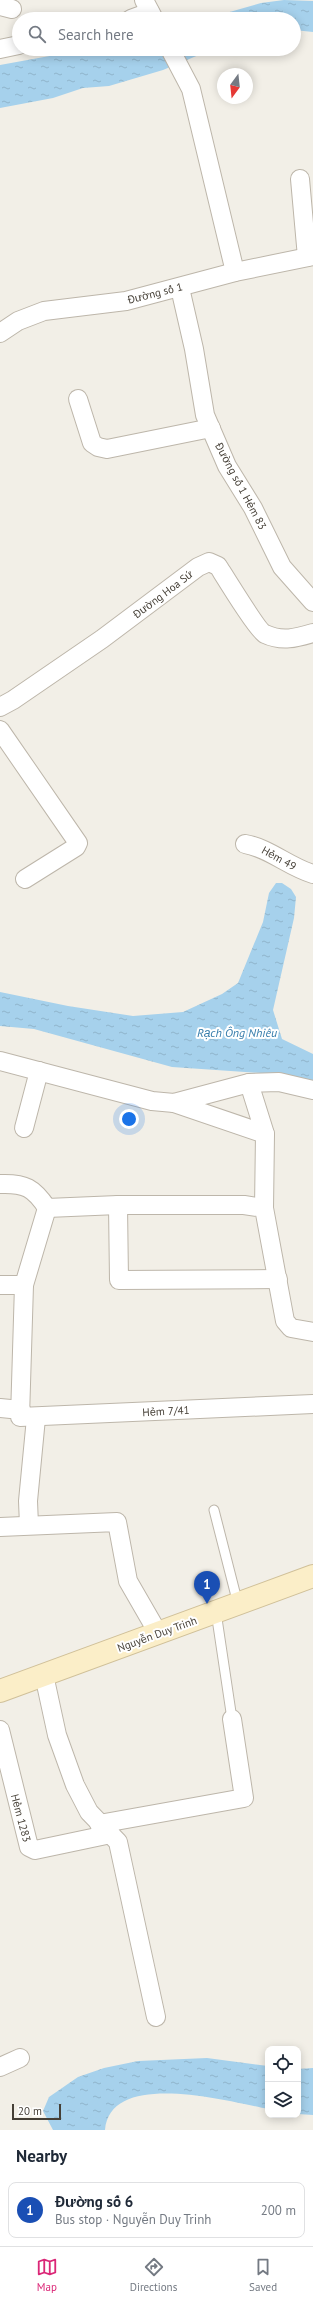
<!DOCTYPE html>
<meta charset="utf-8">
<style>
body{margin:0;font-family:"PT Sans",sans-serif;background:#f6f6f7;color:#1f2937}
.controls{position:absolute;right:12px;bottom:12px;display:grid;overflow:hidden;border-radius:8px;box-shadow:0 2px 10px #0003}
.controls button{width:36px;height:36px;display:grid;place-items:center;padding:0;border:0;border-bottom:1px solid #e0e1e3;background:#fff;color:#1f2937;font:20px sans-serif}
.compass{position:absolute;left:217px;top:68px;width:36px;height:36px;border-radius:50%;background:#fff;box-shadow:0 2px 10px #0003;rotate:195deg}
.scale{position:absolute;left:12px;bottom:10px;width:49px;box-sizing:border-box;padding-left:4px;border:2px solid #453f36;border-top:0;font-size:11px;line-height:14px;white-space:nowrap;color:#453f36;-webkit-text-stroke:3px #fff;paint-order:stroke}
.you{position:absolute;left:129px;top:1119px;width:14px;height:14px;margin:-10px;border:3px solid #fff;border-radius:50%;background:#1a73e8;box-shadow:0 0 0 6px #1a73e833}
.badge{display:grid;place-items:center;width:26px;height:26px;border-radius:50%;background:#db2777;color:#fff;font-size:13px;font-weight:700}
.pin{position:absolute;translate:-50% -33px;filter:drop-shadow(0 1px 2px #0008)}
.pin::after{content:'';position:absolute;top:21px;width:14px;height:12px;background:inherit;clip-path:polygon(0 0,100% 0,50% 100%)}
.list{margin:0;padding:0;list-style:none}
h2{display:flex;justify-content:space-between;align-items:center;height:52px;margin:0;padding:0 16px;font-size:17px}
h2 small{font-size:13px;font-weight:400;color:#747a83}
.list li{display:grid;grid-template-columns:26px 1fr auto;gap:12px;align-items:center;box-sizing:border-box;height:56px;margin:0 8px 8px;padding:0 8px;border:1px solid #e0e1e3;border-radius:8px}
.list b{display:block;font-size:15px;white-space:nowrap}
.list p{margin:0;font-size:13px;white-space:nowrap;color:#747a83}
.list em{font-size:13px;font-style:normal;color:#747a83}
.icon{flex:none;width:22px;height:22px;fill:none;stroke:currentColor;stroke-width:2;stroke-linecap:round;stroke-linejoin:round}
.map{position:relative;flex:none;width:313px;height:2130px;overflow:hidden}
.search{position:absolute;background:#fff;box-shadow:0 2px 10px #0003;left:12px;right:12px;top:12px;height:44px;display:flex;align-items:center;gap:10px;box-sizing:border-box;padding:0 14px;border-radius:22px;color:#747a83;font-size:15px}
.sheet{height:116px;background:#fff}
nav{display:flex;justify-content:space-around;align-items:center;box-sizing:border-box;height:56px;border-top:1px solid #e0e1e3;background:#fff;font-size:11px;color:#747a83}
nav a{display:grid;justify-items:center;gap:2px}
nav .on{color:#db2777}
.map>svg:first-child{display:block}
.water{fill:url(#water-ripples)}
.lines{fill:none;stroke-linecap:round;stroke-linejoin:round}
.service-casing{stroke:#bdb6aa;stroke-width:11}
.minor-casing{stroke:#bdb6aa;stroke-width:20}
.secondary-casing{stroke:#d0c099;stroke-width:24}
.service{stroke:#fff;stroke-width:9}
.minor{stroke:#fff;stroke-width:18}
.secondary{stroke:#fbeec8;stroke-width:22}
.labels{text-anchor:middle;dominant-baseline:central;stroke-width:4;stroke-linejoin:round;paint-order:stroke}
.street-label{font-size:11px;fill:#453f36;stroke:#fff}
.water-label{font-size:12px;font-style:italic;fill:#357cab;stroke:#fff}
</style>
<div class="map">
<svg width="313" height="2130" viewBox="0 0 313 2130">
<defs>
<pattern id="water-ripples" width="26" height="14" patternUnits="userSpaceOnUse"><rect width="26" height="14" fill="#a6d1ec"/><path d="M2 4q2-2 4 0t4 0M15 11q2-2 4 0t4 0" fill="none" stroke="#90b4cb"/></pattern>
</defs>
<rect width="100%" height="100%" fill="#f2efe7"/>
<g class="water">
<path d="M284 0 313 1V32L294 30V19H205L261 3Z"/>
<path d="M101 49H213L163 70 109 86 83 88 53 98 0 108V65L66 53Z"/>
<path d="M276 883H282L291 889 296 897 294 918 273 1010 282 1039 313 1054V1083L261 1073 172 1067 34 1029 0 1026V992L68 1006 133 1016 183 1012 222 994 238 983 263 922 269 893Z"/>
<path d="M207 2058 268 2066V2109C232 2102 110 2068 105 2130H53L43 2111 49 2097 78 2077 104 2068 138 2061Z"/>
<path d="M313 2068V2115L298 2114V2069Z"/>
</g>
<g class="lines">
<defs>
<g id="service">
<path d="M214 1510 238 1604"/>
<path d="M216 1612 232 1719"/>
</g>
<g id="minor">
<path d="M144 0 154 19"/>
<path d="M0 6 12 9"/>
<path d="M131 19 150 12"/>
<path d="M0 49 19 45"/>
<path d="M170 49 191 89 235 272"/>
<path d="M300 179 307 257"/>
<path d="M180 288 194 349 205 415 227 466 253 508 282 567 313 602"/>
<path d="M0 333 18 321 44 311 126 301 235 272 313 256"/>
<path d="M78 399 92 443 98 447 107 449 211 428"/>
<path d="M0 707 13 700 102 639 198 567 209 562 218 566C225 577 258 631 265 634 282 642 296 638 313 633"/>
<path d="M0 730 78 843 76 847 25 879"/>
<path d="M245 844C269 848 289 867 313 874"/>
<path d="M0 1061 152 1101 174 1103 249 1083 279 1082 313 1090"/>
<path d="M174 1103 265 1134 249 1083"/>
<path d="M24 1128 39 1071"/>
<path d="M0 1184C25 1183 34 1188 47 1208L118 1205H244L264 1208 285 1321 291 1328 313 1332"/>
<path d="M118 1205 119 1280 278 1279"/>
<path d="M264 1208 265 1134"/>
<path d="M0 1285H24L47 1208"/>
<path d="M24 1285 20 1417 313 1404"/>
<path d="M0 1408 21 1410"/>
<path d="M29 1525 28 1501 36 1418"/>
<path d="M0 1527 117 1522 128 1581 158 1633"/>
<path d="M44 1675 57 1735 75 1785 89 1812 118 1842 156 2017"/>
<path d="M0 1730 29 1847 35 1850 111 1834"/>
<path d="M99 1824 244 1798 232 1719"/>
<path d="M0 2067 20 2058"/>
</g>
<path id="secondary" d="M0 1691 313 1576"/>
</defs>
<use href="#service" class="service-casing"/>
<use href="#minor" class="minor-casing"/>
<use href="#secondary" class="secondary-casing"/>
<use href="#service" class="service"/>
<use href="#minor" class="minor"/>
<use href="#secondary" class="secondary"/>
</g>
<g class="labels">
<g class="street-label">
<text transform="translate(155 293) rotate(-14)">Đường số 1</text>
<text transform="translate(241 486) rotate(62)">Đường số 1 Hẻm 83</text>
<text transform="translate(163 594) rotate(-37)">Đường Hoa Sứ</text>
<text transform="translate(279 858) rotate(29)">Hẻm 49</text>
<text transform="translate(166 1411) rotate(-3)">Hẻm 7/41</text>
<text transform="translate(157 1634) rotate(-20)">Nguyễn Duy Trinh</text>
<text transform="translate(21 1818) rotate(75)">Hẻm 1283</text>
</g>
<g class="water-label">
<text x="237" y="1032">Rạch Ông Nhiêu</text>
</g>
</g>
</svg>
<div class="controls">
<button><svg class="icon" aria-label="locate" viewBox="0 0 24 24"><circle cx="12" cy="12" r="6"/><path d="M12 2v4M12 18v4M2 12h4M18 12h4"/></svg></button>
<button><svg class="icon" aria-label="layers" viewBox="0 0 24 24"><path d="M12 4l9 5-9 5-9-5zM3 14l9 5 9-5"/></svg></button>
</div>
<svg class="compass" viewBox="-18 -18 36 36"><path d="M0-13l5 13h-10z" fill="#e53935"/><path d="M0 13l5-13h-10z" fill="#747a83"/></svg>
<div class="scale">20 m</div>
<div class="you"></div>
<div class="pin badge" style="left:207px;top:1604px;background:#1a4fb4">1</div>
<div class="search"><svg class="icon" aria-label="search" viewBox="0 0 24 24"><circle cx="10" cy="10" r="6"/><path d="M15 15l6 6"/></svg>Search here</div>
</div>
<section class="sheet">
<h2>Nearby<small></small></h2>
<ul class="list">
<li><span class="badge" style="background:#1a4fb4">1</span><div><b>Đường số 6</b><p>Bus stop · Nguyễn Duy Trinh</p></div><em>200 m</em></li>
</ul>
</section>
<nav>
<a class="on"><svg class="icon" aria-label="map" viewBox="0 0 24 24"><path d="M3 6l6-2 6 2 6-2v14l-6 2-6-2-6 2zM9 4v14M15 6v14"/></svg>Map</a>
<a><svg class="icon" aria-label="directions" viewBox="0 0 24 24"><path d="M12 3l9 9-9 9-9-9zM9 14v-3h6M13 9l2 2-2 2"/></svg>Directions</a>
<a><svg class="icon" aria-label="saved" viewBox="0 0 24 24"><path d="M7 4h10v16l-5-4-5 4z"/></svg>Saved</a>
</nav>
